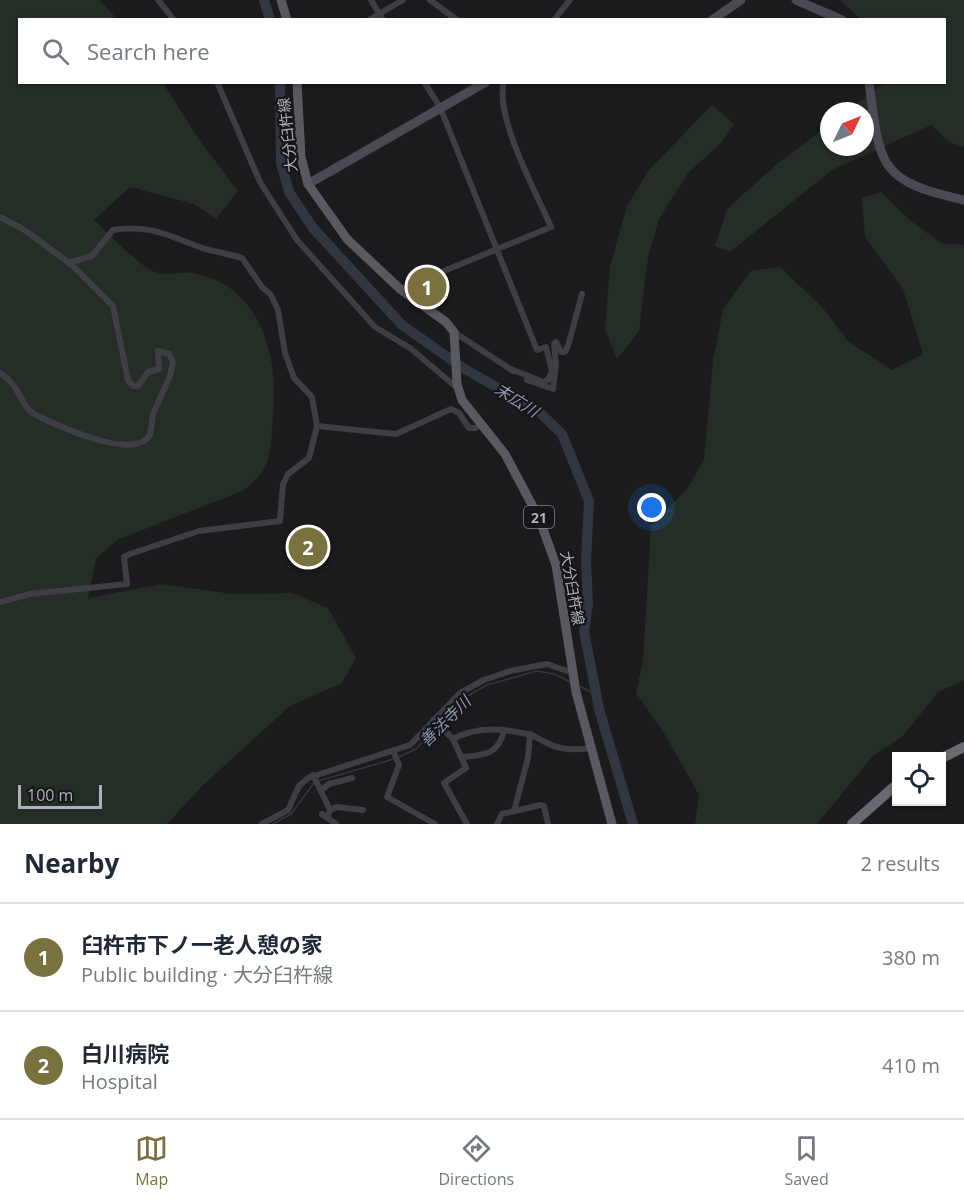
<!DOCTYPE html>
<meta charset="utf-8">
<style>
body{margin:0;font-family:"Open Sans","Noto Sans JP",sans-serif;background:#f6f6f7;color:#1f2937}
.controls{position:absolute;right:18px;bottom:18px;display:grid;overflow:hidden;border-radius:0px;box-shadow:0 2px 4px #0004}
.controls button{width:54px;height:54px;display:grid;place-items:center;padding:0;border:0;border-bottom:2px solid #e0e1e3;background:#fff;color:#1f2937;font:30px sans-serif}
.compass{position:absolute;left:820px;top:102px;width:54px;height:54px;border-radius:50%;background:#fff;box-shadow:0 2px 4px #0004;rotate:47deg}
.scale{position:absolute;left:18px;bottom:15px;width:84px;box-sizing:border-box;padding-left:6px;border:3px solid #aeb0bb;border-top:0;font-size:16px;line-height:21px;white-space:nowrap;color:#aeb0bb;-webkit-text-stroke:4px #161618;paint-order:stroke}
.you{position:absolute;left:652px;top:508px;width:21px;height:21px;margin:-15px;border:4px solid #fff;border-radius:50%;background:#1a73e8;box-shadow:0 0 0 9px #1a73e833}
.badge{display:grid;place-items:center;width:39px;height:39px;border-radius:50%;background:#79723f;color:#fff;font-size:20px;font-weight:700}
.pin{position:absolute;translate:-50% -50%;border:3px solid #fff;box-shadow:0 2px 6px #0006}
.list{margin:0;padding:0;list-style:none}
h2{display:flex;justify-content:space-between;align-items:center;height:78px;margin:0;padding:0 24px;font-size:26px}
h2 small{font-size:20px;font-weight:400;color:#747a83}
.list li{display:grid;grid-template-columns:39px 1fr auto;gap:18px;align-items:center;box-sizing:border-box;height:108px;padding:0 24px;border-top:2px solid #e0e1e3}
.list b{display:block;font-size:22px;white-space:nowrap}
.list p{margin:0;font-size:20px;white-space:nowrap;color:#747a83}
.list em{font-size:20px;font-style:normal;color:#747a83}
.icon{flex:none;width:33px;height:33px;fill:none;stroke:currentColor;stroke-width:2;stroke-linecap:round;stroke-linejoin:round}
.map{position:relative;flex:none;width:964px;height:824px;overflow:hidden}
.search{position:absolute;background:#fff;box-shadow:0 2px 4px #0004;left:18px;right:18px;top:18px;height:66px;display:flex;align-items:center;gap:15px;box-sizing:border-box;padding:0 21px;border-radius:0px;color:#747a83;font-size:22px}
.sheet{height:294px;background:#fff}
nav{display:flex;justify-content:space-around;align-items:center;box-sizing:border-box;height:84px;border-top:2px solid #e0e1e3;background:#fff;font-size:16px;color:#747a83}
nav a{display:grid;justify-items:center;gap:3px}
nav .on{color:#79723f}
.map>svg:first-child{display:block}
.green{fill:#252d27}
.lines{fill:none;stroke-linecap:round;stroke-linejoin:round}
.stream{stroke:#313741;stroke-width:1.5}
.river{stroke:#313741;stroke-width:10}
.street{stroke:#3e3e44;stroke-width:6}
.secondary{stroke:#4a4b52;stroke-width:9}
.primary{stroke:#585961;stroke-width:9}
.highway{stroke:#686a72;stroke-width:10}
.labels{text-anchor:middle;dominant-baseline:central;stroke-width:4.5;stroke-linejoin:round;paint-order:stroke}
.shield{fill:#161618;stroke:#80828a;stroke-width:1.5}
.shield-label{font-size:14px;font-weight:bold;fill:#aeb0bb}
.street-label{font-size:15px;fill:#aeb0bb;stroke:#161618}
.water-label{font-size:16px;font-style:italic;fill:#8898b3;stroke:#161618}
</style>
<div class="map">
<svg width="964" height="824" viewBox="0 0 964 824">
<rect width="100%" height="100%" fill="#1b1b1d"/>
<g class="green">
<path d="M0 0H100L117 19 20 20V82L163 83 200 141 238 191 216 219 194 204 130 187 94 220C109 234 136 262 152 271 163 276 181 272 193 273 261 285 279 356 273 416 270 452 274 468 242 491L117 540 96 559 88 598 162 584 232 594 292 593 328 608 356 658 342 683 290 706 202 786 167 824H0Z"/>
<path d="M840 0H964V147L949 142 931 125 832 170 730 252 715 246 727 209 778 163 829 125V147H865V111H847L884 83 944 82V20L860 19Z"/>
<path d="M712 105 734 124 721 143 688 173 659 219 648 257 639 331 617 359 605 329 610 266 627 206 648 171Z"/>
<path d="M881 192 911 221 941 243 964 245V680L938 692 903 736 873 756 817 824H695L699 795 664 733 636 693 643 660 651 526 687 489 704 460 713 361 723 309 751 271 780 267 823 308 848 341 892 370 923 354 903 289 865 237 862 198Z"/>
</g>
<g class="lines">
<g class="stream">
<path d="M579 686 595 694"/>
<path d="M439 723 462 699 487 685 537 671 554 674 572 683"/>
<path d="M399 757 416 749 436 727"/>
<path d="M318 781 394 759"/>
<path d="M273 824 291 814 314 783"/>
</g>
<g class="river">
<path d="M264 0 270 20"/>
<path d="M280 82 281 163 289 192 313 228 402 325 463 368 537 410 562 434 589 501 586 561 588 604 584 631 599 709 633 824"/>
</g>
<g class="street">
<path d="M158 0 174 20"/>
<path d="M371 0 383 20"/>
<path d="M430 0 457 20"/>
<path d="M369 20 403 0"/>
<path d="M554 20 570 0"/>
<path d="M217 82 260 182 297 240 375 327 410 348 456 387"/>
<path d="M424 82 440 107 537 350 546 347 552 371 548 380 543 382 511 369"/>
<path d="M0 217 23 229 72 265 113 306 128 380 133 386H138L148 372 159 369 158 351 169 354 173 362 170 376 153 414 150 435C134 462 56 425 34 414 21 407 20 385 0 373"/>
<path d="M400 289 551 227C537 194 494 116 504 82"/>
<path d="M454 332 513 371"/>
<path d="M527 380 553 389 556 364 554 344 556 342 561 352H565L568 346 582 294"/>
<path d="M317 426 396 434 451 409 459 413 469 428H476L481 424"/>
<path d="M0 602 30 594 127 584 124 557 130 554 199 531 280 521 283 484 288 474 309 458 317 426 312 397 294 378 285 353 278 310 271 295 262 287 242 258C230 254 217 252 205 249 170 237 153 224 113 230L92 256 68 263"/>
<path d="M433 720 453 739C475 727 503 728 527 734 535 735 541 741 549 744 561 750 577 750 590 748"/>
<path d="M453 739 466 768 444 783 467 824"/>
<path d="M394 753 399 765 387 797 435 824"/>
<path d="M463 757C486 755 498 754 504 731"/>
<path d="M313 775 330 810 328 816"/>
<path d="M321 790 329 784 352 778"/>
<path d="M330 810 337 807 363 810"/>
<path d="M514 811 528 758 530 734"/>
<path d="M322 814 336 824"/>
<path d="M262 824 288 810 299 786 308 778 410 745 460 693 484 680 510 671 547 664 573 673"/>
<path d="M497 824 502 814 540 805 544 806 548 824"/>
</g>
<g class="secondary">
<path d="M796 0 842 20"/>
<path d="M712 20 741 0"/>
<path d="M869 82C880 165 877 181 964 200"/>
<path d="M308 184 486 82"/>
</g>
<g class="primary">
<path d="M281 0 287 20"/>
<path d="M297 82 301 157 308 184 347 239 400 289 446 322 454 332 457 384 462 400 505 454 539 518 556 565 576 692 612 824"/>
</g>
<g class="highway">
<path d="M942 758 964 747"/>
<path d="M852 824 896 785"/>
</g>
</g>
<g class="labels">
<rect class="shield" x="524" y="506" width="30" height="22" rx="4.5"/>
<g class="shield-label">
<text x="539" y="517">21</text>
</g>
<g class="street-label">
<text transform="translate(287 135) rotate(-96)">大分臼杵線</text>
<text transform="translate(573 588) rotate(80)">大分臼杵線</text>
</g>
<g class="water-label">
<text transform="translate(517 400) rotate(32)">末広川</text>
<text transform="translate(445 721) rotate(-45)">善法寺川</text>
</g>
</g>
</svg>
<div class="controls">
<button><svg class="icon" aria-label="locate" viewBox="0 0 24 24"><circle cx="12" cy="12" r="6"/><path d="M12 2v4M12 18v4M2 12h4M18 12h4"/></svg></button>
</div>
<svg class="compass" viewBox="-18 -18 36 36"><path d="M0-13l5 13h-10z" fill="#e53935"/><path d="M0 13l5-13h-10z" fill="#747a83"/></svg>
<div class="scale">100 m</div>
<div class="you"></div>
<div class="pin badge" style="left:427px;top:287px">1</div>
<div class="pin badge" style="left:308px;top:547px">2</div>
<div class="search"><svg class="icon" aria-label="search" viewBox="0 0 24 24"><circle cx="10" cy="10" r="6"/><path d="M15 15l6 6"/></svg>Search here</div>
</div>
<section class="sheet">
<h2>Nearby<small>2 results</small></h2>
<ul class="list">
<li><span class="badge">1</span><div><b>臼杵市下ノ一老人憩の家</b><p>Public building · 大分臼杵線</p></div><em>380 m</em></li>
<li><span class="badge">2</span><div><b>白川病院</b><p>Hospital</p></div><em>410 m</em></li>
</ul>
</section>
<nav>
<a class="on"><svg class="icon" aria-label="map" viewBox="0 0 24 24"><path d="M3 6l6-2 6 2 6-2v14l-6 2-6-2-6 2zM9 4v14M15 6v14"/></svg>Map</a>
<a><svg class="icon" aria-label="directions" viewBox="0 0 24 24"><path d="M12 3l9 9-9 9-9-9zM9 14v-3h6M13 9l2 2-2 2"/></svg>Directions</a>
<a><svg class="icon" aria-label="saved" viewBox="0 0 24 24"><path d="M7 4h10v16l-5-4-5 4z"/></svg>Saved</a>
</nav>
